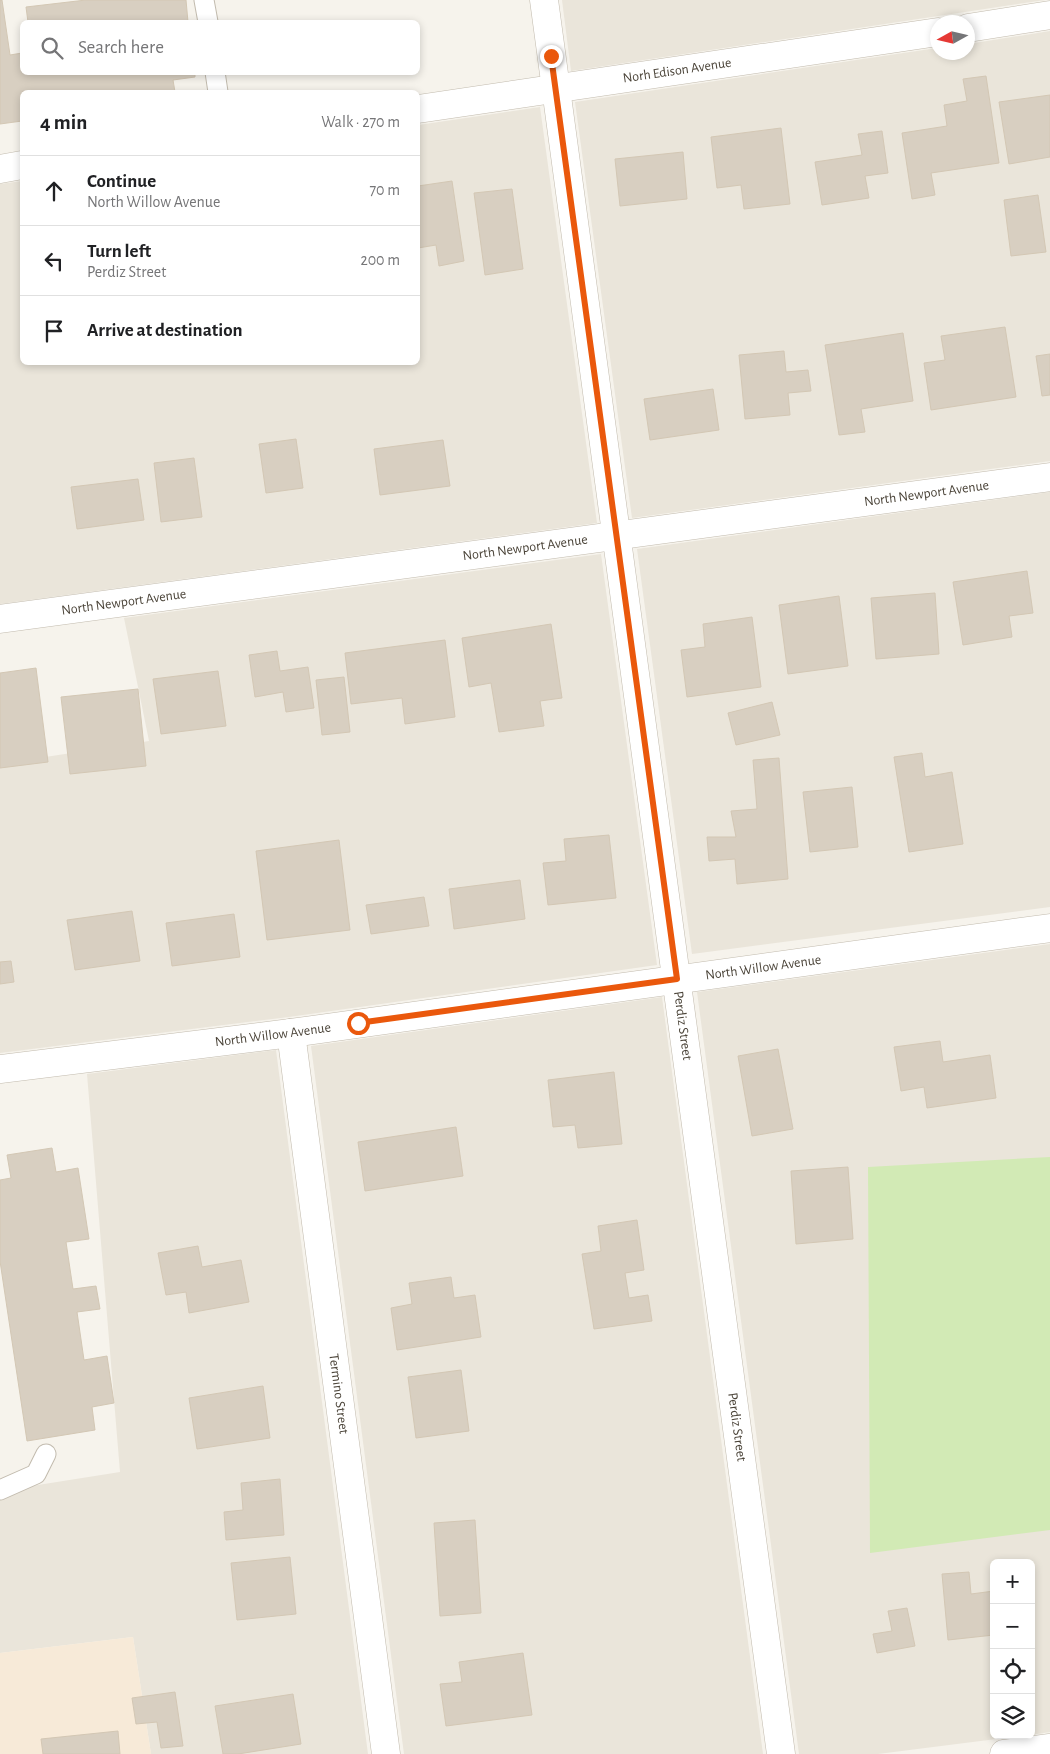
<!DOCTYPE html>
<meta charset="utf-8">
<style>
body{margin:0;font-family:"Alegreya Sans",sans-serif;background:#f6f6f6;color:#202124}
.controls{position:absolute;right:15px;bottom:15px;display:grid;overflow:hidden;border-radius:8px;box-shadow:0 2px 8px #0003}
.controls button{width:45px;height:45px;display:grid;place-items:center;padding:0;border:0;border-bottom:1px solid #e0e0e0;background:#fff;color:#202124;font:25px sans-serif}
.compass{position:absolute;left:930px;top:15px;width:45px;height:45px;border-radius:50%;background:#fff;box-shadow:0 2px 8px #0003;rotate:262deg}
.stop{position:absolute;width:15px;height:15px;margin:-11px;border:4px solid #ea580c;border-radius:50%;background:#fff}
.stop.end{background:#ea580c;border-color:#fff;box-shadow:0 1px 5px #0008}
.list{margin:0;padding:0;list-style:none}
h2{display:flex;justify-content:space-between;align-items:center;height:65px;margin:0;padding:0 20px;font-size:21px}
h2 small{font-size:16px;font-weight:400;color:#757577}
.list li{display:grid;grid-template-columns:32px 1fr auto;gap:15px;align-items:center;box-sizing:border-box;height:70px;padding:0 20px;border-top:1px solid #e0e0e0}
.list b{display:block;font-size:19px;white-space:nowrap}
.list p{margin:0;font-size:16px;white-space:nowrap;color:#757577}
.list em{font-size:16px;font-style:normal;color:#757577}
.icon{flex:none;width:28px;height:28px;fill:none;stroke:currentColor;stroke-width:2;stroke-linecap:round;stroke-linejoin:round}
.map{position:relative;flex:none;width:1050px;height:1754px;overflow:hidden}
.search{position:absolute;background:#fff;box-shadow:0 2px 8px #0003;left:20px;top:20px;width:400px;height:55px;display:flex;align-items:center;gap:12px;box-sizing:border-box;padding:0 18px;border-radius:8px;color:#757577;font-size:19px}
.panel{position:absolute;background:#fff;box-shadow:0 2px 8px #0003;left:20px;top:90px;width:400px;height:275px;border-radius:8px}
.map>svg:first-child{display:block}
.residential{fill:#eae5da}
.commercial{fill:#f7ead8}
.green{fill:#d2eab5}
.building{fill:#d8cfc1;stroke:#d3c7b4}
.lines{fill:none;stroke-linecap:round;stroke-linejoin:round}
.service-casing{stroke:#c2bbae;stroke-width:21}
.minor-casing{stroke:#c2bbae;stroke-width:29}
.service{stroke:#fff;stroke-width:19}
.minor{stroke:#fff;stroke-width:28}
.route{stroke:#ea580c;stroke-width:6}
.labels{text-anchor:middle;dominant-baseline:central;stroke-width:4;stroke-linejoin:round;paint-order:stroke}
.street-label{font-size:14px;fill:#4b4439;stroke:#fff}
</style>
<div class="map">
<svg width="1050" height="1754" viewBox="0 0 1050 1754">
<rect width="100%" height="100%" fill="#f6f3ec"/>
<g class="residential">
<path d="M562 0H1045L571 71Z"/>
<path d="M1050 31V461L632 518 575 102 937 48 938 52H968V44Z"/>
<path d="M540 107 597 523 0 604V184L22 181V362H418V125Z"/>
<path d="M1050 492V907L692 954 637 549Z"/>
<path d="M601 554 657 965 289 1017 0 1053V764L149 741 124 618Z"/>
<path d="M1050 944V1732L1031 1735V1563H994V1735H1027L878 1754H799L697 992Z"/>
<path d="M662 997 763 1754H404L311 1046Z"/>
<path d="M276 1050 368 1754H151L133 1637 0 1653V1491L120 1472 87 1074Z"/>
</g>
<path class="commercial" d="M133 1637 151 1754H0V1653Z"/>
<path class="green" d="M1050 1157V1530L870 1553 868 1167Z"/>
<g class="building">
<path d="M0 0H2L10 55 22 53V72H195V77L173 80 175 92H22V121L0 124Z"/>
<path d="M86 0H186L188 22H28L26 7Z"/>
<path d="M986 76 999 163 931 173 935 195 912 199 902 133 947 126 944 105 967 101 963 79Z"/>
<path d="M1050 95V157L1009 164 999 102Z"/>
<path d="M781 128 790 204 744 209 741 185 717 188 711 137Z"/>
<path d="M882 131 888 173 865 176 869 198 822 205 815 162 862 155 858 134Z"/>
<path d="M683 152 687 199 620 206 615 159Z"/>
<path d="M452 181 464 261 439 266 436 245 418 248V186Z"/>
<path d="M512 189 523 269 485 275 474 193Z"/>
<path d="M1038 195 1046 252 1011 256 1004 200Z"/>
<path d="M1005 327 1016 397 931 410 924 363 945 360 941 336Z"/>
<path d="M903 333 913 401 861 409 865 432 839 435 825 345Z"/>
<path d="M784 351 786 372 808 370 811 391 788 393 790 415 745 419 739 355Z"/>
<path d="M1050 354V395L1042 396 1036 356Z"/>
<path d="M713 389 719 430 650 440 644 399Z"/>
<path d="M296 439 303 488 266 493 259 444Z"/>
<path d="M443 440 450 486 380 495 374 449Z"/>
<path d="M194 458 202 517 161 522 154 463Z"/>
<path d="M138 479 144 520 77 529 71 487Z"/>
<path d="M1027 571 1033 613 1009 616 1012 637 963 645 953 582Z"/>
<path d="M935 593 939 654 876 659 871 598Z"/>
<path d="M839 596 848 666 788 674 779 605Z"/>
<path d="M752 617 761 687 687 697 681 650 705 647 703 624Z"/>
<path d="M551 624 562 698 540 701 544 726 499 732 491 683 469 687 462 638Z"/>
<path d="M445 640 455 717 405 724 402 698 351 704 345 653Z"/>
<path d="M277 651 280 671 308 667 314 708 286 712 283 692 255 697 249 655Z"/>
<path d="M36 668 48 762 0 768V673Z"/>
<path d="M218 671 226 726 161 734 153 679Z"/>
<path d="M344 677 350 732 322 735 316 680Z"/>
<path d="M138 689 146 766 70 774 61 697Z"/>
<path d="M772 702 780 735 736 745 728 713Z"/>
<path d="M922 753 925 777 952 772 963 844 909 852 894 757Z"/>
<path d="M779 758 788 879 737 884 735 859 709 861 707 837H736L731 811 757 809 753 760Z"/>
<path d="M852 787 858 847 810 852 803 792Z"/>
<path d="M609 835 616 898 548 905 543 863 566 861 564 839Z"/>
<path d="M339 840 350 930 267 940 256 851Z"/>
<path d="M520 880 525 919 454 929 449 889Z"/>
<path d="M424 897 429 926 371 934 366 905Z"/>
<path d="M132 911 140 961 75 970 67 920Z"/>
<path d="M234 914 240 957 172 966 166 923Z"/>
<path d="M11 961 14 982 0 984V962Z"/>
<path d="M940 1041 943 1062 990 1055 996 1098 927 1108 924 1087 901 1091 894 1047Z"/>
<path d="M778 1049 793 1129 752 1136 738 1056Z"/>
<path d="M614 1072 622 1144 578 1148 575 1125 553 1127 548 1080Z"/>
<path d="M456 1127 463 1176 365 1191 358 1142Z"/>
<path d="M52 1148 56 1172 78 1168 89 1239 66 1242 73 1289 96 1286 100 1309 77 1312 84 1360 107 1356 114 1403 92 1407 95 1430 27 1441 0 1261V1180L11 1178 7 1155Z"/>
<path d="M848 1167 853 1239 796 1244 791 1171Z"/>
<path d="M637 1220 644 1270 625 1273 629 1298 648 1295 652 1321 594 1329 582 1254 601 1251 598 1226Z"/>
<path d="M198 1246 202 1267 241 1260 249 1302 189 1313 186 1292 166 1295 158 1253Z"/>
<path d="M451 1277 454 1298 475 1295 481 1337 397 1350 391 1308 412 1304 409 1283Z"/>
<path d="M461 1370 469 1431 416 1438 408 1377Z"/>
<path d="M263 1386 270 1438 197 1449 189 1398Z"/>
<path d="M280 1479 284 1535 226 1540 224 1512 243 1510 241 1483Z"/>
<path d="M475 1520 481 1613 440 1616 434 1523Z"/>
<path d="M290 1557 296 1614 237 1620 231 1563Z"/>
<path d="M969 1572 971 1594 994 1591V1635L948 1640 942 1574Z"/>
<path d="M907 1608 915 1646 877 1653 873 1634 892 1631 888 1611Z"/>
<path d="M523 1653 532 1715 446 1726 440 1684 462 1682 459 1662Z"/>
<path d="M175 1692 183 1746 161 1748 157 1722 136 1724 132 1698Z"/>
<path d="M293 1694 301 1744 238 1754H223L215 1706Z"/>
<path d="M118 1731 120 1754H43L41 1739Z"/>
</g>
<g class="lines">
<defs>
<g id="service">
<path d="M204 0 208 22"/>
<path d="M215 72 218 92"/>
<path d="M0 1490 36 1474 46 1454"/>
</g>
<g id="minor">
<path id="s1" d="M544 0 781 1754"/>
<path d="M968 28 1050 15"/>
<path id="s2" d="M418 109 938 32"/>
<path d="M0 169 22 165"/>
<path id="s3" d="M0 619 1050 477"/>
<path id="s4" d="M291 1033 386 1754"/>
<path id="s5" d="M0 1069 291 1033 1050 928"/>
<path d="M1004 1754 1050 1748"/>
</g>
</defs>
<use href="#service" class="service-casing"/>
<use href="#minor" class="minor-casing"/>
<use href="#service" class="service"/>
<use href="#minor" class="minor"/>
</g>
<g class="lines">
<path class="route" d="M358 1023 677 979 551 56"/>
</g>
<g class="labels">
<g class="street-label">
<text stroke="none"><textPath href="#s2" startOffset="262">Norh Edison Avenue</textPath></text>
<text stroke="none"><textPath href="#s3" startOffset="935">North Newport Avenue</textPath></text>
<text stroke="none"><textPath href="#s3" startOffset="530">North Newport Avenue</textPath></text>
<text stroke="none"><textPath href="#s3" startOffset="125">North Newport Avenue</textPath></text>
<text stroke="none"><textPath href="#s5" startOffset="770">North Willow Avenue</textPath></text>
<text stroke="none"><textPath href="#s1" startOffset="1035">Perdiz Street</textPath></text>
<text stroke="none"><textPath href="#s5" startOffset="275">North Willow Avenue</textPath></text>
<text stroke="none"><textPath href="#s4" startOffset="364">Termino Street</textPath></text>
<text stroke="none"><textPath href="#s1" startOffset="1440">Perdiz Street</textPath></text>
</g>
</g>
</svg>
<div class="controls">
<button>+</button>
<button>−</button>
<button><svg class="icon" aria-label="locate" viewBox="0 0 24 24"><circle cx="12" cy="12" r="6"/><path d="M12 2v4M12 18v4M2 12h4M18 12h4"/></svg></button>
<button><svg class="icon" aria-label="layers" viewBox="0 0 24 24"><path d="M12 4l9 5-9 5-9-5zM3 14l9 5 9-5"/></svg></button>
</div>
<svg class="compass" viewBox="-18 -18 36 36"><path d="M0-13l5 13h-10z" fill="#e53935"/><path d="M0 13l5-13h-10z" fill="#757577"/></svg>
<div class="stop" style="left:358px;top:1023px"></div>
<div class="stop end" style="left:551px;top:56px"></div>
<div class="search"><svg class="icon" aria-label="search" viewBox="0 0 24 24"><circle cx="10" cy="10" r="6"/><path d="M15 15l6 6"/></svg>Search here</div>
<section class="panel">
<h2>4 min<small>Walk · 270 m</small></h2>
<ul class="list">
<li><svg class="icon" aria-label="ahead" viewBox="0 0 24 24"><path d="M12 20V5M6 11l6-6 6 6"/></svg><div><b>Continue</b><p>North Willow Avenue</p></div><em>70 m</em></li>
<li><svg class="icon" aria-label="left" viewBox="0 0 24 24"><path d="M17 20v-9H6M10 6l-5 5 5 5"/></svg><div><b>Turn left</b><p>Perdiz Street</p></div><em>200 m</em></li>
<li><svg class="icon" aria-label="arrive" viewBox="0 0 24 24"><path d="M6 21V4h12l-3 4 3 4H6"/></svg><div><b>Arrive at destination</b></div></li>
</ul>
</section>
</div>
